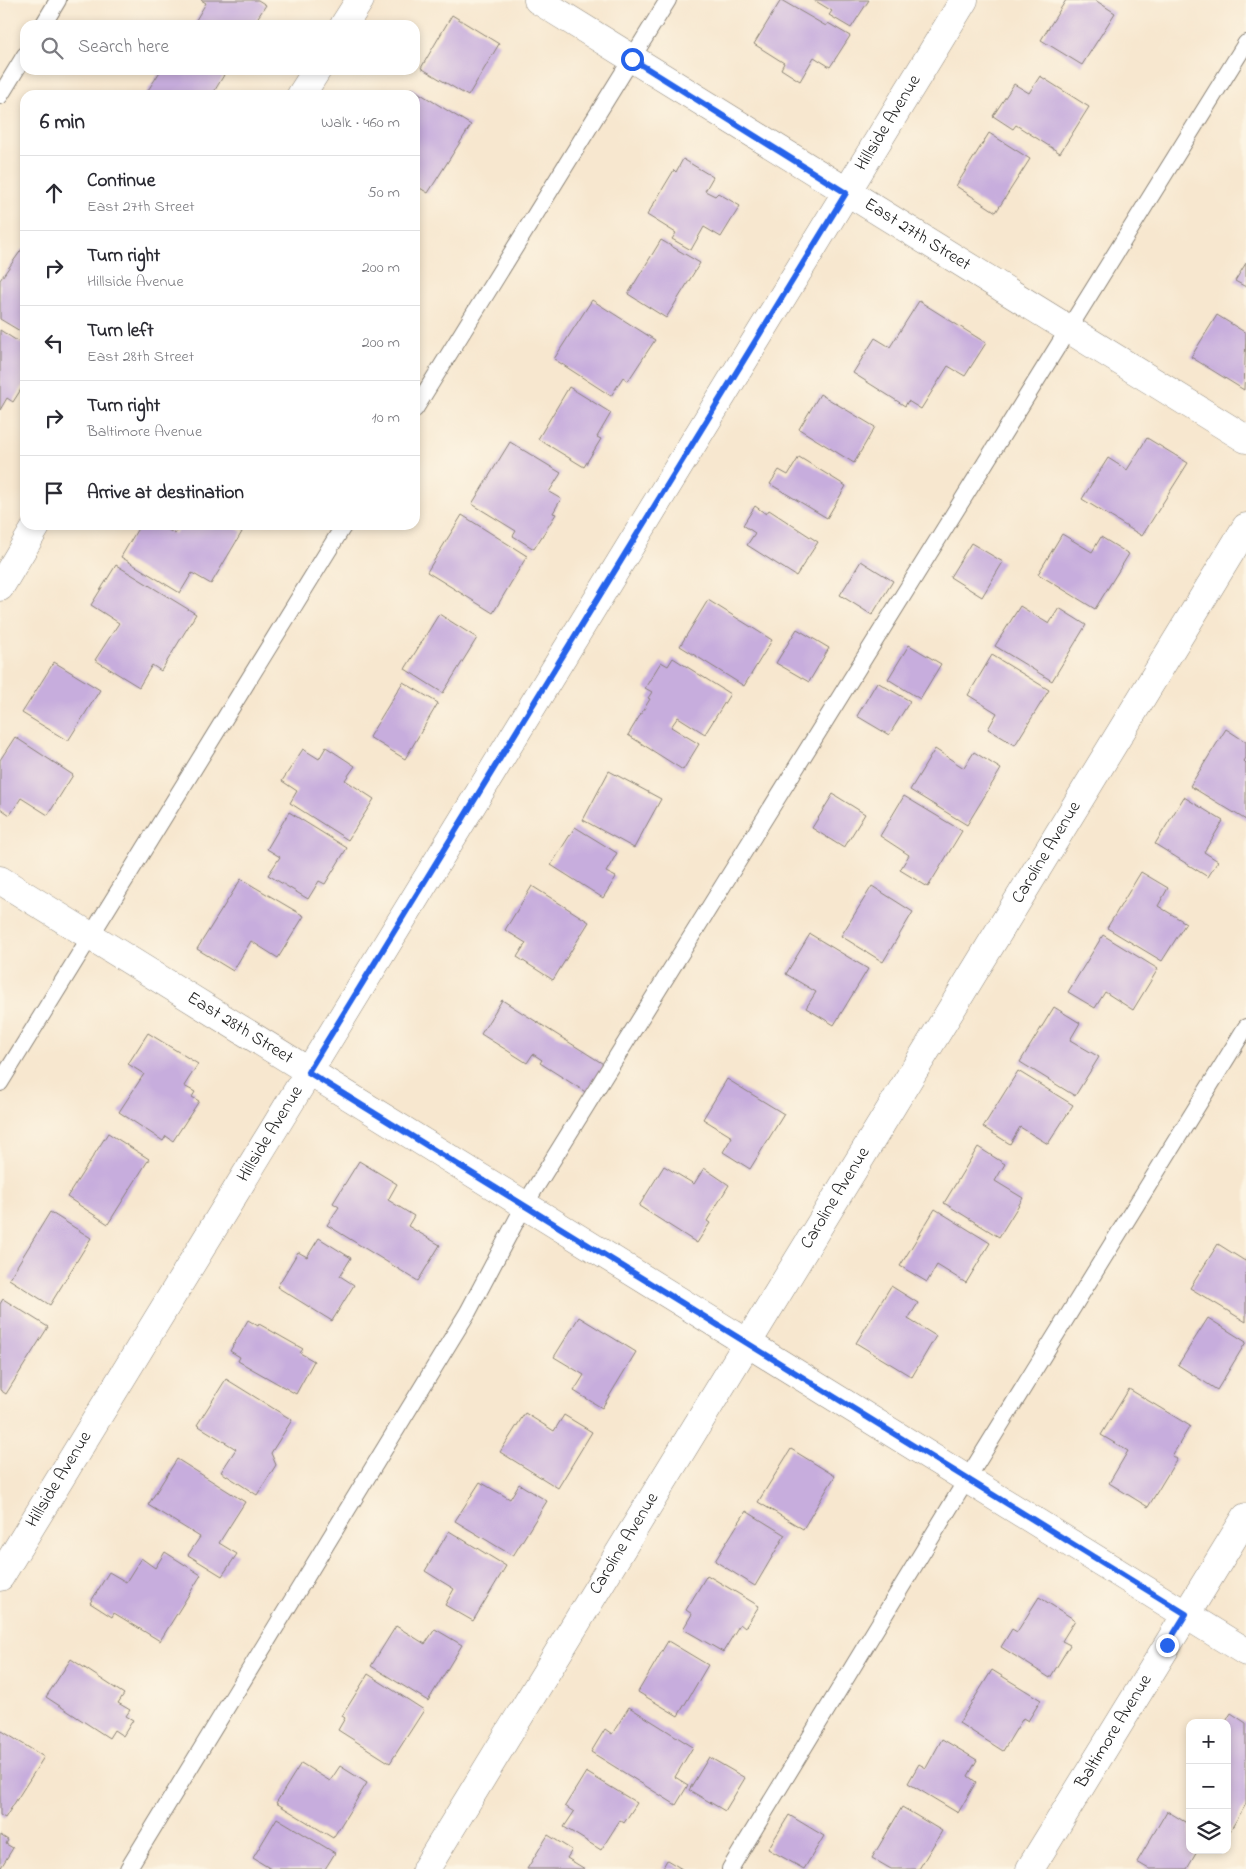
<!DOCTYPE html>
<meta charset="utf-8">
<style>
body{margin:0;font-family:"Indie Flower",sans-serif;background:#f7f7f7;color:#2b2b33}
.controls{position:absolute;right:15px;bottom:15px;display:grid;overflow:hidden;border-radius:10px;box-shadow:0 2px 8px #0003}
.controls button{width:45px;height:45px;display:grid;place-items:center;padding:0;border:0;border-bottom:1px solid #e1e1e2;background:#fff;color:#2b2b33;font:25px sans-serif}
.stop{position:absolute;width:15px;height:15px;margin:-11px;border:4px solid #2563eb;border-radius:50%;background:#fff}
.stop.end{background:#2563eb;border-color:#fff;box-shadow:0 1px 5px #0008}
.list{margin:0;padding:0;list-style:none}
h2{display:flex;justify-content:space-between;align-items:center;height:65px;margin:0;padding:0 20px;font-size:21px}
h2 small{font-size:16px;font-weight:400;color:#7c7c81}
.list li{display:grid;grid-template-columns:32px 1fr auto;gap:15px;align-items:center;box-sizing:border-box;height:75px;padding:0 20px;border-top:1px solid #e1e1e2}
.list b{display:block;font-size:19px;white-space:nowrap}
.list p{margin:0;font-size:16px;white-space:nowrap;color:#7c7c81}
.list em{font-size:16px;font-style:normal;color:#7c7c81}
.icon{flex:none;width:28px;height:28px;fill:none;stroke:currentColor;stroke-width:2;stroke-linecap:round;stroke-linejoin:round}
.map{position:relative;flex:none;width:1246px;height:1869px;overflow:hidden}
.search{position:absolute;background:#fff;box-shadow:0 2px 8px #0003;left:20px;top:20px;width:400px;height:55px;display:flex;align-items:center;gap:12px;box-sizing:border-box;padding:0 18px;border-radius:15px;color:#7c7c81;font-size:19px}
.panel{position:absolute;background:#fff;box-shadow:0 2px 8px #0003;left:20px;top:90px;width:400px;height:440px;border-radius:15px}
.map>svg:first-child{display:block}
.building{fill:#c7addd}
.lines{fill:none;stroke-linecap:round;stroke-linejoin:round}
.lane-casing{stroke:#8a8276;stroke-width:18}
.street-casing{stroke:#8a8276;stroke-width:29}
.lane{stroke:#fff;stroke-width:16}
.street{stroke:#fff;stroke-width:28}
.route{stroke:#2563eb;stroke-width:6}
.labels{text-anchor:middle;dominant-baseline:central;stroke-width:4;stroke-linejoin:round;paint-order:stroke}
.street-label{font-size:18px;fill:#1c1c1c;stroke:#fcf5e5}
</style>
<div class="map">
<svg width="1246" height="1869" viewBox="0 0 1246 1869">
<rect width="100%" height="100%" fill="#fcf5e5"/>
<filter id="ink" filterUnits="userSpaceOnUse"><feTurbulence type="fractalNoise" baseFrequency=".02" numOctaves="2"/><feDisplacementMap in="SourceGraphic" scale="10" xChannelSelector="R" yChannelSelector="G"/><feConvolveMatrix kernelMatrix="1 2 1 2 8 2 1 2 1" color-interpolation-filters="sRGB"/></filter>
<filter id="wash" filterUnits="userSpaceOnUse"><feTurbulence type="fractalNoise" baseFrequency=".0096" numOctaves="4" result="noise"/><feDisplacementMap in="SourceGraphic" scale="20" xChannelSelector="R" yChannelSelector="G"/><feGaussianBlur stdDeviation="1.12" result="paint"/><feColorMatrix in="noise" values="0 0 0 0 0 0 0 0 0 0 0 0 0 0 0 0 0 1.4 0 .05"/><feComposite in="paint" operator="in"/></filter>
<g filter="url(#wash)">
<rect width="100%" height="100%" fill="#f7e7cf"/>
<g id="blocks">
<g class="building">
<path d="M201 0H258L266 5 253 25H193L206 3Z"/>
<path d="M781 0 826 26 828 23 850 36 830 67 814 57 800 81 781 69 784 63 754 44Z"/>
<path d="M814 0H869L851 28 829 15 832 11Z"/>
<path d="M1066 0H1095L1115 13 1082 65 1041 40Z"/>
<path d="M452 15 499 44 468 96 421 68Z"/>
<path d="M161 70H216L224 75 212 95H145Z"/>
<path d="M1040 76 1089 107 1060 153 1016 125 1013 129 993 116 1014 84 1029 93Z"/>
<path d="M411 88 471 125 428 193 415 185V95H407Z"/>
<path d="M989 133 1030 159 996 212 956 186Z"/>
<path d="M683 159 713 177 705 191 715 196 718 193 740 206 721 237 704 227 691 250 672 239 676 233 647 215 674 170 676 172Z"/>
<path d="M661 240 700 263 666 318 628 294Z"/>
<path d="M22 249 25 251V334L0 319V280Z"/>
<path d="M1246 263V287L1235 281Z"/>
<path d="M592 300 655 340 628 381 623 377 611 396 554 359Z"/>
<path d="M919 301 986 343 965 376 948 366 921 409 908 401 905 406 853 373 875 338 890 347Z"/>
<path d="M1217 315 1246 333 1244 390 1191 357Z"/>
<path d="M0 330 25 346V383L13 402 7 398 0 410Z"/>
<path d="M569 387 611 413 597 437 601 439 584 467 538 439Z"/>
<path d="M820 394 875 427 854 463 799 429Z"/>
<path d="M1147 438 1188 463 1142 536 1082 499 1108 458 1127 470Z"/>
<path d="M510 442 561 473 549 492 561 499 553 513 556 514 534 549 513 536 516 531 472 504Z"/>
<path d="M799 457 846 486 827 518 770 484 779 470 788 475Z"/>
<path d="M755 506 766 514 769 510 818 542 796 576 747 545 755 533 743 525Z"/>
<path d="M462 515 527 556 493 613 427 572Z"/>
<path d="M140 525H160L175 534 180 525H231L242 532 211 584 192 573 180 593 121 557Z"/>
<path d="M1062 534 1092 552 1101 537 1129 554 1095 609 1038 574Z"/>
<path d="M971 543 1003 562 982 597 950 577Z"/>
<path d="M861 561 893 581 872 615 840 595Z"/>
<path d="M116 565 196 614 161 671 152 665 139 687 95 660 119 623 91 605Z"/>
<path d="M708 600 772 640 744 686 680 646Z"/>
<path d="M1020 606 1049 624 1059 608 1086 625 1052 681 995 646Z"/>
<path d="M439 614 477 638 443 693 405 669Z"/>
<path d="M797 629 829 648 809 682 776 663Z"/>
<path d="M909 645 941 664 920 699 888 679Z"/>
<path d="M992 655 1049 690 1015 745 988 729 997 713 968 695Z"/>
<path d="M673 658 730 694 705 734 678 717 671 727 699 744 683 770 628 735 650 699 648 698 652 692 645 688 661 662 668 666Z"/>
<path d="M54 662 100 690 68 741 22 713Z"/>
<path d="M403 682 438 703 405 759 369 737Z"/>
<path d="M877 682 910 701 889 735 857 716Z"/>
<path d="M1226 729 1246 742V758L1244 761 1246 763V820L1190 786Z"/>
<path d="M15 737 73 775 48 815 21 798 10 815 0 808V760Z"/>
<path d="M326 747 355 766 345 780 374 799 348 840 290 803 297 791 282 781 303 749 319 759Z"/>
<path d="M935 749 964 768 974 752 1001 769 967 825 910 790Z"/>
<path d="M609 771 661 799 634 848 583 820Z"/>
<path d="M833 794 865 814 844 848 812 828Z"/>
<path d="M904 796 962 831 928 887 900 870 909 855 880 836Z"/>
<path d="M1184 797 1223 821 1204 852 1218 861 1208 877 1155 844Z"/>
<path d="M289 812 347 848 325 884 319 881 308 899 268 875 280 857 267 849Z"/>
<path d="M575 827 617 853 606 872 616 877 603 898 551 865Z"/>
<path d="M1141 872 1168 888 1158 906 1186 923 1162 961 1107 928Z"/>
<path d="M241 879 304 916 278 958 251 941 233 971 197 949Z"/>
<path d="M532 886 589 922 553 980 517 957 526 943 505 930Z"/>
<path d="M872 886 913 912 883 962 841 936Z"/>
<path d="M810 934 868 969 834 1025 806 1008 816 992 786 974Z"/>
<path d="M1103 935 1158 969 1133 1010 1105 992 1095 1008 1068 992Z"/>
<path d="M502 1000 605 1065 587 1093 540 1063 542 1060 533 1054 527 1063 481 1034Z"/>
<path d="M1054 1007 1080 1023 1070 1040 1099 1057 1075 1096 1020 1062Z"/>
<path d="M148 1033 198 1064 184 1086 195 1092 192 1097 199 1101 173 1141 166 1136 163 1141 119 1112 144 1074 128 1064Z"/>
<path d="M1018 1071 1073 1105 1048 1144 1020 1127 1010 1144 983 1127Z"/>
<path d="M727 1079 784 1114 750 1169 723 1152 732 1137 703 1119Z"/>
<path d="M108 1133 149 1159 108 1224 67 1197Z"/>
<path d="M978 1147 1005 1164 995 1181 1023 1198 999 1237 944 1203Z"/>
<path d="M359 1161 397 1184 388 1200 414 1216 408 1226 440 1245 418 1281 327 1225 339 1207 333 1203Z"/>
<path d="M664 1166 694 1184 704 1168 729 1185 707 1221 710 1223 697 1243 639 1206Z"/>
<path d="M935 1209 990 1243 966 1283 937 1265 927 1282 900 1266Z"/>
<path d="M50 1212 91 1238 50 1305 9 1279Z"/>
<path d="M319 1238 351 1258 340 1276 354 1285 332 1321 277 1287 298 1252 307 1257Z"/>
<path d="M1218 1244 1245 1261 1246 1258V1322L1190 1288Z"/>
<path d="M891 1286 918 1303 908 1319 936 1336 912 1377 856 1343Z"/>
<path d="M3 1299 48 1327 6 1394 0 1390V1304Z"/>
<path d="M579 1317 636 1352 602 1408 574 1391 584 1375 554 1357Z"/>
<path d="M1208 1318 1246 1342 1217 1390 1178 1365Z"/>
<path d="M248 1320 258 1326 259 1324 303 1349 300 1353 314 1361 296 1394 238 1361 240 1357 230 1351Z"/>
<path d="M226 1379 292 1420 271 1453 276 1465 257 1495 221 1472 236 1449 197 1425Z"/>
<path d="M1129 1389 1190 1426 1172 1456 1177 1459 1148 1507 1109 1483 1128 1451 1101 1435Z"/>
<path d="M525 1413 554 1431 564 1415 592 1432 558 1488 500 1452Z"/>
<path d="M791 1449 835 1476 803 1529 758 1502Z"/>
<path d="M177 1459 245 1502 219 1543 237 1554 222 1576 188 1555 200 1537 148 1505Z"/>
<path d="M480 1482 510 1499 519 1484 547 1501 513 1556 455 1521Z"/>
<path d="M746 1511 785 1535 755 1586 715 1561Z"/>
<path d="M449 1531 506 1566 473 1621 445 1605 454 1589 425 1571Z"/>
<path d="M165 1552 201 1575 160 1641 114 1613 112 1617 90 1603 109 1572 126 1582 141 1558 155 1568Z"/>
<path d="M707 1575 759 1606 745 1628 740 1624 723 1652 683 1629 692 1614 686 1610Z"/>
<path d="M1039 1597 1075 1620 1062 1641 1070 1645 1050 1678 1001 1647 1012 1629 1017 1632Z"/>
<path d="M396 1626 425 1644 435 1629 462 1645 428 1701 371 1666Z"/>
<path d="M668 1641 708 1665 678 1716 638 1692Z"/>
<path d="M71 1659 124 1694 118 1703 130 1710 126 1716 133 1720 123 1736 114 1730 109 1738 46 1697Z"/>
<path d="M992 1670 1041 1700 1028 1721 1023 1718 1003 1751 959 1723Z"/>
<path d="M368 1674 424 1710 390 1763 338 1730 345 1718 342 1716Z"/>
<path d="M629 1707 693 1747 675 1777 688 1785 676 1805 591 1752 605 1729 612 1734Z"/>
<path d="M1231 1713 1246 1723V1804L1230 1831 1227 1829V1723H1225Z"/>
<path d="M2 1731 44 1757 5 1818 0 1815V1734Z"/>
<path d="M942 1739 977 1760 968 1776 976 1782 958 1813 908 1783 919 1764 926 1768Z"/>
<path d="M709 1757 745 1778 725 1811 689 1790Z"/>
<path d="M301 1763 330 1781 340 1766 367 1783 333 1838 276 1803Z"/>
<path d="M586 1772 637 1803 624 1823 620 1820 601 1850 564 1827 574 1812 565 1806Z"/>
<path d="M902 1807 942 1831 919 1869H891L872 1858Z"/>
<path d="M1167 1811 1190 1825V1850H1198L1187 1869H1149L1137 1862Z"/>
<path d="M789 1815 824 1836 804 1869 768 1849Z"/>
<path d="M277 1818 335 1853 325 1869H271L253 1858Z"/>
<path d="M0 1835 8 1840 6 1844 13 1848 0 1869Z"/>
<path d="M548 1835 572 1850 567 1858 585 1869H527Z"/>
<path d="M667 1860 682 1869H662Z"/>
</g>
</g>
</g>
<g filter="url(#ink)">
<use href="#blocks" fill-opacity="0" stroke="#8a8276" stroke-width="1"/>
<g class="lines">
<defs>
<g id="lane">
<path d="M43 25 58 0"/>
<path d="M0 96 25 55"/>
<path d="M415 409 668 0"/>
<path d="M0 1083 344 525"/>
<path d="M128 1869 468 1312 524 1206 1246 43"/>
<path d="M730 1869 967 1479 1246 1027"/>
</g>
<g id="street">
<path id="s1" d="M538 0 1246 439"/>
<path d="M344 25 360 0"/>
<path d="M301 95 317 70"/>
<path d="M0 587 37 525"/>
<path id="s2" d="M0 880 1246 1652"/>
<path id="s3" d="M0 1577 964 0"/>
<path id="s4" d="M426 1869 1246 527"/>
<path id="s5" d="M1030 1869 1246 1517"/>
</g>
</defs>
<use href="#lane" class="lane-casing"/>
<use href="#street" class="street-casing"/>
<use href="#lane" class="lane"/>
<use href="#street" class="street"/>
</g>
</g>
<g class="lines" filter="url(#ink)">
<path class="route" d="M632 59 846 193 308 1072 1186 1614 1167 1645"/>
</g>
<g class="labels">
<g class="street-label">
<text stroke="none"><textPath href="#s3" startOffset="1704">Hillside Avenue</textPath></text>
<text stroke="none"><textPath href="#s1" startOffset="446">East 27th Street</textPath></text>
<text stroke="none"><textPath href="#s4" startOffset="1191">Caroline Avenue</textPath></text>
<text stroke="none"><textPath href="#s2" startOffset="282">East 28th Street</textPath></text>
<text stroke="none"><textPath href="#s3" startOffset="519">Hillside Avenue</textPath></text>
<text stroke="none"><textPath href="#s4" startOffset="786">Caroline Avenue</textPath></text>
<text stroke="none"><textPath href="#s3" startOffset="114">Hillside Avenue</textPath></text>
<text stroke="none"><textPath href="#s4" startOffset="381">Caroline Avenue</textPath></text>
<text stroke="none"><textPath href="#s5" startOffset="161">Baltimore Avenue</textPath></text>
</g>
</g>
</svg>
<div class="controls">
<button>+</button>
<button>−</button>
<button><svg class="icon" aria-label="layers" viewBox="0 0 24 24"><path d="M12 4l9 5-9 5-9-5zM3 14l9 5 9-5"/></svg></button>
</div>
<div class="stop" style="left:632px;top:59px"></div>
<div class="stop end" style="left:1167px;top:1645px"></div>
<div class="search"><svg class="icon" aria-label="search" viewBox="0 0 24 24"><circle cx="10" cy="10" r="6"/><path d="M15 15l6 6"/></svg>Search here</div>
<section class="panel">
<h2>6 min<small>Walk · 460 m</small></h2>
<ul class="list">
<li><svg class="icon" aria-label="ahead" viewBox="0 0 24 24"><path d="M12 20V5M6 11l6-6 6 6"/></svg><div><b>Continue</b><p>East 27th Street</p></div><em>50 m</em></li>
<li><svg class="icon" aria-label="right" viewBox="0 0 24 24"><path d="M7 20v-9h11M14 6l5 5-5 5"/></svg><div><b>Turn right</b><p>Hillside Avenue</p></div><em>200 m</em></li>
<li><svg class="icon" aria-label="left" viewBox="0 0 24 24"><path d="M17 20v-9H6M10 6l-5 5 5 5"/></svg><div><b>Turn left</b><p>East 28th Street</p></div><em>200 m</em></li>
<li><svg class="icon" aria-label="right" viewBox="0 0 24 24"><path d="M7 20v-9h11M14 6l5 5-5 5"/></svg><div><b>Turn right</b><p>Baltimore Avenue</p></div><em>10 m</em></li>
<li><svg class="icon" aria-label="arrive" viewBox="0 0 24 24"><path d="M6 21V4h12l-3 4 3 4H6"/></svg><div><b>Arrive at destination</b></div></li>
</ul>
</section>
</div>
